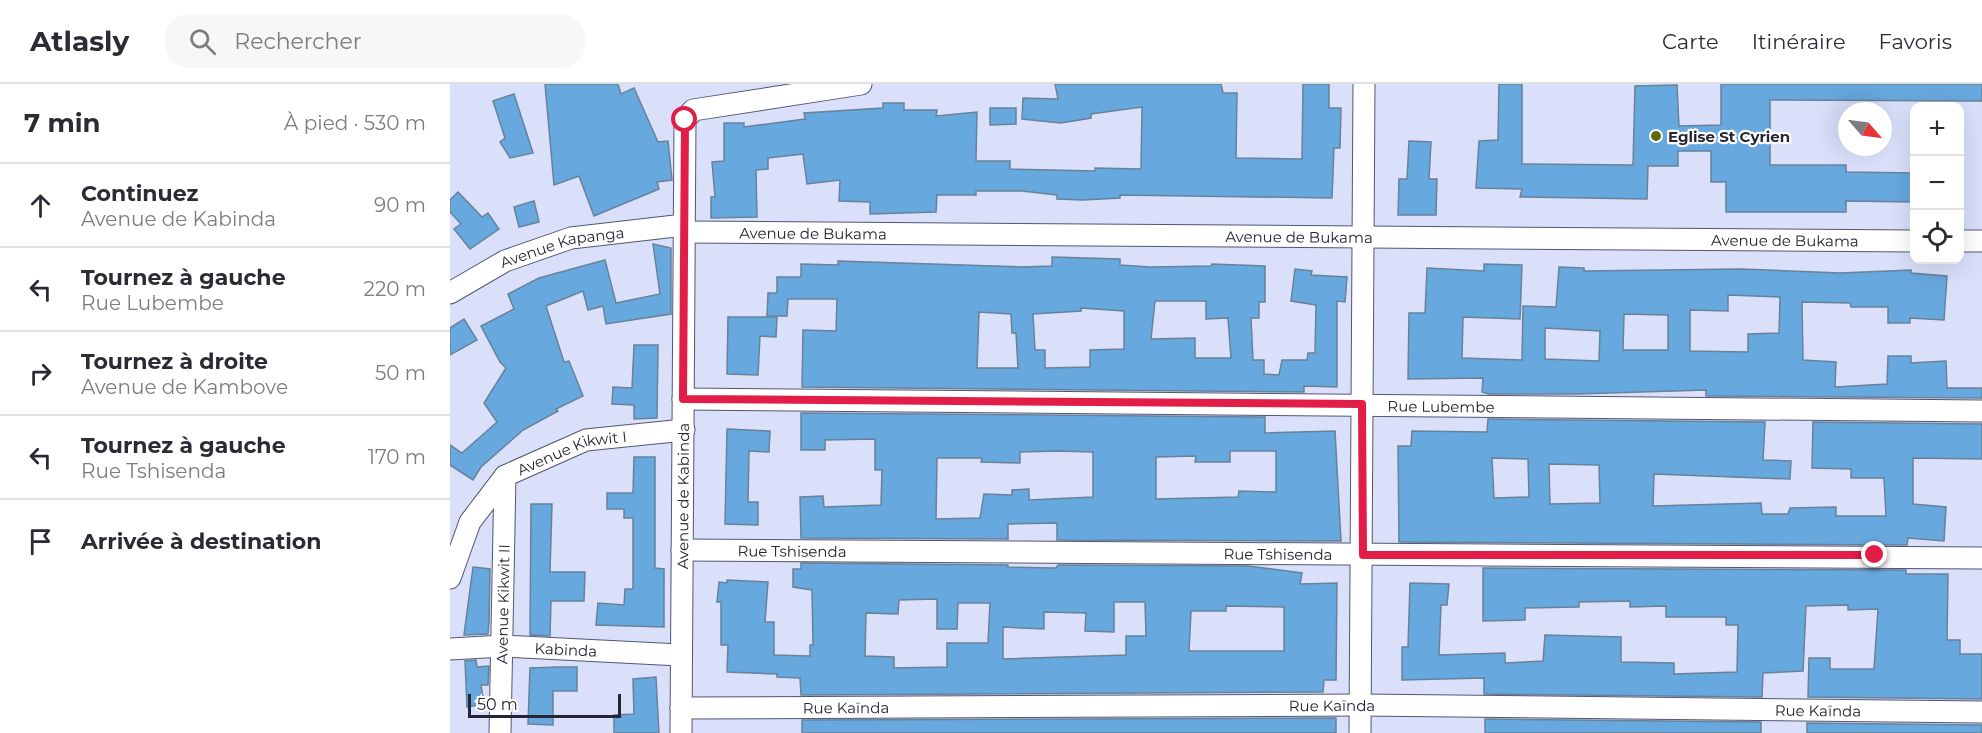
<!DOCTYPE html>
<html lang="fr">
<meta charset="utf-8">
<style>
body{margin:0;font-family:Montserrat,sans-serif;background:#f7f7f7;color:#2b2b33}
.controls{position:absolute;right:18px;top:18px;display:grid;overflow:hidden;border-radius:12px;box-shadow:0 6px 24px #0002}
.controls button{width:54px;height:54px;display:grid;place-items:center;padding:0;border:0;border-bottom:2px solid #e1e1e2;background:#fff;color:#2b2b33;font:30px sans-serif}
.compass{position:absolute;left:1388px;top:18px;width:54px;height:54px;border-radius:50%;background:#fff;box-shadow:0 6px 24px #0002;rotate:118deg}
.scale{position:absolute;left:18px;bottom:15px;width:153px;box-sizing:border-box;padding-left:6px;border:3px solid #252633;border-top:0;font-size:16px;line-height:21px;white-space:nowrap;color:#252633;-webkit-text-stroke:4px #fff;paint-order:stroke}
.stop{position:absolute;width:18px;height:18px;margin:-14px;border:4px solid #e11d48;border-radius:50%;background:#fff}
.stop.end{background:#e11d48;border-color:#fff;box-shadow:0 2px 6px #0008}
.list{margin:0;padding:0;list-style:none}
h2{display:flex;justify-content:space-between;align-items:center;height:78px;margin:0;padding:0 24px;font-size:26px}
h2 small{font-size:20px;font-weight:400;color:#7c7c81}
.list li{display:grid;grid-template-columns:39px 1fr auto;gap:18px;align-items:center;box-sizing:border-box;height:84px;padding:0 24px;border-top:2px solid #e1e1e2}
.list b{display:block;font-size:22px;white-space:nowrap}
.list p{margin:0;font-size:20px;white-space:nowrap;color:#7c7c81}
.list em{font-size:20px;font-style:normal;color:#7c7c81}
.icon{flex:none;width:33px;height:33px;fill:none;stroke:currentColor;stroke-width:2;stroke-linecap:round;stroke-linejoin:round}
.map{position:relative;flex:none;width:1532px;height:649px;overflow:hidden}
header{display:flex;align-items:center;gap:36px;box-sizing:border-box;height:84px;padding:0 30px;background:#fff;border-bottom:2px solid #e1e1e2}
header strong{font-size:28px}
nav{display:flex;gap:33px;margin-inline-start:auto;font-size:21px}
.search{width:420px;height:54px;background:#f7f7f7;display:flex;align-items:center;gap:15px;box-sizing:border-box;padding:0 21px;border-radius:24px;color:#7c7c81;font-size:22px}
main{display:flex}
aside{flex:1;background:#fff}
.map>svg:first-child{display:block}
.building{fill:#67a8df;stroke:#678299;stroke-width:1.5;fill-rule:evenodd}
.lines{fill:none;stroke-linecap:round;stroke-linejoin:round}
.minor-casing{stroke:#525673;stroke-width:23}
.minor{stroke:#fff;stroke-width:21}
.route{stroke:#e11d48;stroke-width:8}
.poi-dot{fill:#5e690e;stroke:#fff;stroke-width:2}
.labels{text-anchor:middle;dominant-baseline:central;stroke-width:4.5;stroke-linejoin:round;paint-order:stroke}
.poi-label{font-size:15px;font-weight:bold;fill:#252633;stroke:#fff;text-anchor:start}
.street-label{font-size:15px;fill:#252633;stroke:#fff}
</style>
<header>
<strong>Atlasly</strong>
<div class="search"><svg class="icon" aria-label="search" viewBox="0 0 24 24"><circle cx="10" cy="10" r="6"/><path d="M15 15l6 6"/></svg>Rechercher</div>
<nav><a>Carte</a><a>Itinéraire</a><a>Favoris</a></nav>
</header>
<main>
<aside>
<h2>7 min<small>À pied · 530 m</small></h2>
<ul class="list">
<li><svg class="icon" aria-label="ahead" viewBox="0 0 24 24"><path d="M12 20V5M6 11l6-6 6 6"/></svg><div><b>Continuez</b><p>Avenue de Kabinda</p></div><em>90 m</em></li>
<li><svg class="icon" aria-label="left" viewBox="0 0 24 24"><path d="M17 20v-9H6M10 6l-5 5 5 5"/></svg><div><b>Tournez à gauche</b><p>Rue Lubembe</p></div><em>220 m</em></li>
<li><svg class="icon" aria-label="right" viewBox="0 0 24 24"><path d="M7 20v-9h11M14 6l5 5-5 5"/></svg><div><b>Tournez à droite</b><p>Avenue de Kambove</p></div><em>50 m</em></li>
<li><svg class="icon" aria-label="left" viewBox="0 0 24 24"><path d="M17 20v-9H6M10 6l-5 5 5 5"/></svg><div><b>Tournez à gauche</b><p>Rue Tshisenda</p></div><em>170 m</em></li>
<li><svg class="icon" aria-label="arrive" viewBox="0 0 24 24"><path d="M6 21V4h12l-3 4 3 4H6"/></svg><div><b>Arrivée à destination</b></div></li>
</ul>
</aside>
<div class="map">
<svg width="1532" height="649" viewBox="0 0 1532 649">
<rect width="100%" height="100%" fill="#dadffa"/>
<g class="building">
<path d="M95 0H168L171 10 184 4 208 58 218 57 222 96 207 98 209 105 144 132 129 92 104 101Z"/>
<path d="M605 0H771L773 9H787L786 74 852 75 853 0H879V24H891L890 64H884L882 114 670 111V114L633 116 607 115V111L572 107H526V111H487L486 128 420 130V118L389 117 390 96 357 100 353 70 318 74V85L306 86 307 133 261 134V113H265L262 78 274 77V39H294V43L355 35 354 29 433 24V19H454V26H487L486 32 527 28 526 77H560V85L645 87V84L691 85 692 23 641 30V34L611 39 572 35 573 14 608 15Z"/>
<path d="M1049 0H1072V80L1183 81 1185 2 1227 1 1229 42 1271 41V0H1532V17L1320 16V81H1396V88L1464 89V118L1396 117V128H1276V98H1261V67H1228V82H1198L1197 115 1070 113 1072 105 1026 104 1029 57 1048 56Z"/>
<path d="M64 10 83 69 60 74 50 58 55 54 43 17Z"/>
<path d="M540 24H566V40L540 41Z"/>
<path d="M959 57 981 58 979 95H987L986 131H948L949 95H957Z"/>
<path d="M8 108 32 133 38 129 49 145 20 165 4 145 11 140 0 128V116Z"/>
<path d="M84 117 89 138 69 143 64 123Z"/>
<path d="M203 160 221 164V230L156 240 153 222 138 226 133 207 96 222 114 278 119 277 133 312 106 325 108 327 73 346 31 383 23 396 0 381V361L12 369 47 338 34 319 56 284 50 278 31 242 64 225 58 210 89 194 155 176 166 219 210 210Z"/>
<path d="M602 173 670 175V181L700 183 761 182 762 180 815 182V218H809V234H801L803 276H814V290L829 291 832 276H857L858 269H865L866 221 841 217 845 185 862 187 861 191 897 193 895 218 887 217V303L854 302V308L352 303 353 246 386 247 387 215H338L337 232H317L318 209H327V193H351V180L388 181V177L572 183 602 182ZM705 217H756V235L778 234 781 274H745V254L701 255ZM631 224 674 227V265L640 266V283L595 284V266H585L583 230 631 227ZM529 228 561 230 562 249H566L568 284H527Z"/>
<path d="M1034 180 1072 181 1070 235 1013 233 1012 274 1072 276 1073 222 1106 223 1109 183 1134 184V187L1291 185 1390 189 1461 186V189L1497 192 1494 236 1460 234V239H1438V223H1401L1400 219 1352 218 1353 276 1386 278 1385 303 1437 300 1438 272H1461V279L1496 277 1497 304H1532V314L1256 312V306L1126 310H1039L1032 308 1033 294 958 295 959 229H975L977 184 1034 187ZM1278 211 1330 213 1329 249 1298 250V268L1240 267V226L1278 227ZM1174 230 1218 231V266H1173ZM1095 244 1150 247 1149 277 1095 275Z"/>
<path d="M278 233H327L326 253 310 252 308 291 277 290Z"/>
<path d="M14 235 27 256 0 271V244Z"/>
<path d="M184 261H208L207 334 184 335V321L162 320 163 303 182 304Z"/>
<path d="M351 329 815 333V349L885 347 891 457 607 456V439L558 440V455L351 454 350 413 373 412 374 423 431 421 432 386H425V355L375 356V366H351ZM607 367 643 368V413L579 416V405L562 406V411L534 410 530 434 486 435 487 374H532L531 378 570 379V368ZM780 367H826V408L789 407 788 413 706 415V373L746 372 745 378H780Z"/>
<path d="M1038 335 1315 338 1313 376 1341 377 1340 395 1204 390 1203 422 1311 419 1312 430H1338L1340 424 1386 423V432H1436L1434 394H1401V385L1362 384 1363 338 1532 340V375L1463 374V420L1496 423 1494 457 1458 454 1457 461 949 458 948 362H961L962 347 1037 348ZM1042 374 1078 375 1079 413 1044 414ZM1099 380 1149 381 1150 419 1100 420Z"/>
<path d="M277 345 320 347 319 368 299 367 298 418H308V441L275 440Z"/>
<path d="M184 373H205V484L214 485V543L146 541 148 519 174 521 175 505H183V434H174V425H157V409H183Z"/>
<path d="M81 420H102L100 488H135L134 517H101L100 552 80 551Z"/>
<path d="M351 479 558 481V483L606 484 608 481 798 482 852 489 850 500 887 499 886 596H874L873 608 351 611 350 594 327 593V590L277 588 278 561H271V518H267L269 498 277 499V496L318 498 315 538H324V571L360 572V561H363L362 506 343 503V485H351ZM487 515V545H507L508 519H540L538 559H497V583L444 584V573L415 572 416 529 448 530 449 516ZM664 518H695L696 552H676V571L553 575V543L594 545V528L636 529 635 547 664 548ZM776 522 834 523V567H739L741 527H776Z"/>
<path d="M23 483 40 485 39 538 38 550 14 551Z"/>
<path d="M1033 484 1456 486V490H1498L1497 556H1510V570H1532V615L1358 613 1359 574H1380V585H1424L1428 525 1398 526V521L1356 522 1353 587 1313 589 1312 613 1034 610V594L952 596V563H958L960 499 999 500 997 521H991L989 571 1055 569V579L1093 577 1095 551 1171 553V578L1224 579V590L1287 588 1288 541H1276V533H1216V522L1180 523V517L1129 518V523L1075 524V536L1033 537Z"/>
<path d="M26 576 27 583 39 582 38 601H31L34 620 17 623 15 577Z"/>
<path d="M109 583H127V607H103V641L78 640 80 584Z"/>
<path d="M206 593 209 649H164V631L184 630 183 595Z"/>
<path d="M886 634V649H352V636Z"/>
<path d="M1035 635 1311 638V649H1035Z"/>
<path d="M1357 639 1532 641V649H1357Z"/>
</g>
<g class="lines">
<defs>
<g id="minor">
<path id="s1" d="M234 148 1464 157"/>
<path d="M1510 157H1532"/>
<path id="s2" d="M0 209 55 177 121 154 234 141"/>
<path id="s3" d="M233 315 1532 327"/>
<path id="s4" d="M232 466 1532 474"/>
<path id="s5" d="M0 494 20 438 55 392 136 356 234 346"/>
<path id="s6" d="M0 565 53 562 230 571"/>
<path id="s7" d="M231 624 910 621 1532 628"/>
<path id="s8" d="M50 649 55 392"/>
<path id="s9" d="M231 649 235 36 243 26 411 0"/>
<path d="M910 649 914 0"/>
</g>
</defs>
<use href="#minor" class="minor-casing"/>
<use href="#minor" class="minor"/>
</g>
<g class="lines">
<path class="route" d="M235 36 233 315 912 320 913 471H1425"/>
</g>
<circle class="poi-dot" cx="1206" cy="52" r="6"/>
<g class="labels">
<g class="poi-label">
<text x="1218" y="52">Eglise St Cyrien</text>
</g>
<g class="street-label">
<text stroke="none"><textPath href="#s1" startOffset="129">Avenue de Bukama</textPath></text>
<text stroke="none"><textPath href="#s1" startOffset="615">Avenue de Bukama</textPath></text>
<text stroke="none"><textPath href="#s1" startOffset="1101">Avenue de Bukama</textPath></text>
<text stroke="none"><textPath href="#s2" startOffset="123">Avenue Kapanga</textPath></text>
<text stroke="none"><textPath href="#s3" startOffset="758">Rue Lubembe</textPath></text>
<text stroke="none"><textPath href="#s5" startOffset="189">Avenue Kikwit I</textPath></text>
<text stroke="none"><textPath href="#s9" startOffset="237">Avenue de Kabinda</textPath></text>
<text stroke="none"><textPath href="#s4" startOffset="110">Rue Tshisenda</textPath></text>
<text stroke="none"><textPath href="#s4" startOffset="596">Rue Tshisenda</textPath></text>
<text stroke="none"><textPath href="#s8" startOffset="129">Avenue Kikwit II</textPath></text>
<text stroke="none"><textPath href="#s6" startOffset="116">Kabinda</textPath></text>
<text stroke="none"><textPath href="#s7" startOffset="651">Rue Kaïnda</textPath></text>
<text stroke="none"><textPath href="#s7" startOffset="165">Rue Kaïnda</textPath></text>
<text stroke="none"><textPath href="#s7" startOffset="1137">Rue Kaïnda</textPath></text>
</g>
</g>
</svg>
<div class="controls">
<button>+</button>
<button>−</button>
<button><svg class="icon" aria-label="locate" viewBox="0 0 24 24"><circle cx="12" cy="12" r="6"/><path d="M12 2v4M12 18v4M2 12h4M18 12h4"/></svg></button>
</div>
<svg class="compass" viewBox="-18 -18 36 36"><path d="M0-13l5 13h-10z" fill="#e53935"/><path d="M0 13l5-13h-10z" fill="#7c7c81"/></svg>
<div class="scale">50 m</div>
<div class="stop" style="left:235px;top:36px"></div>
<div class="stop end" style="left:1425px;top:471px"></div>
</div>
</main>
